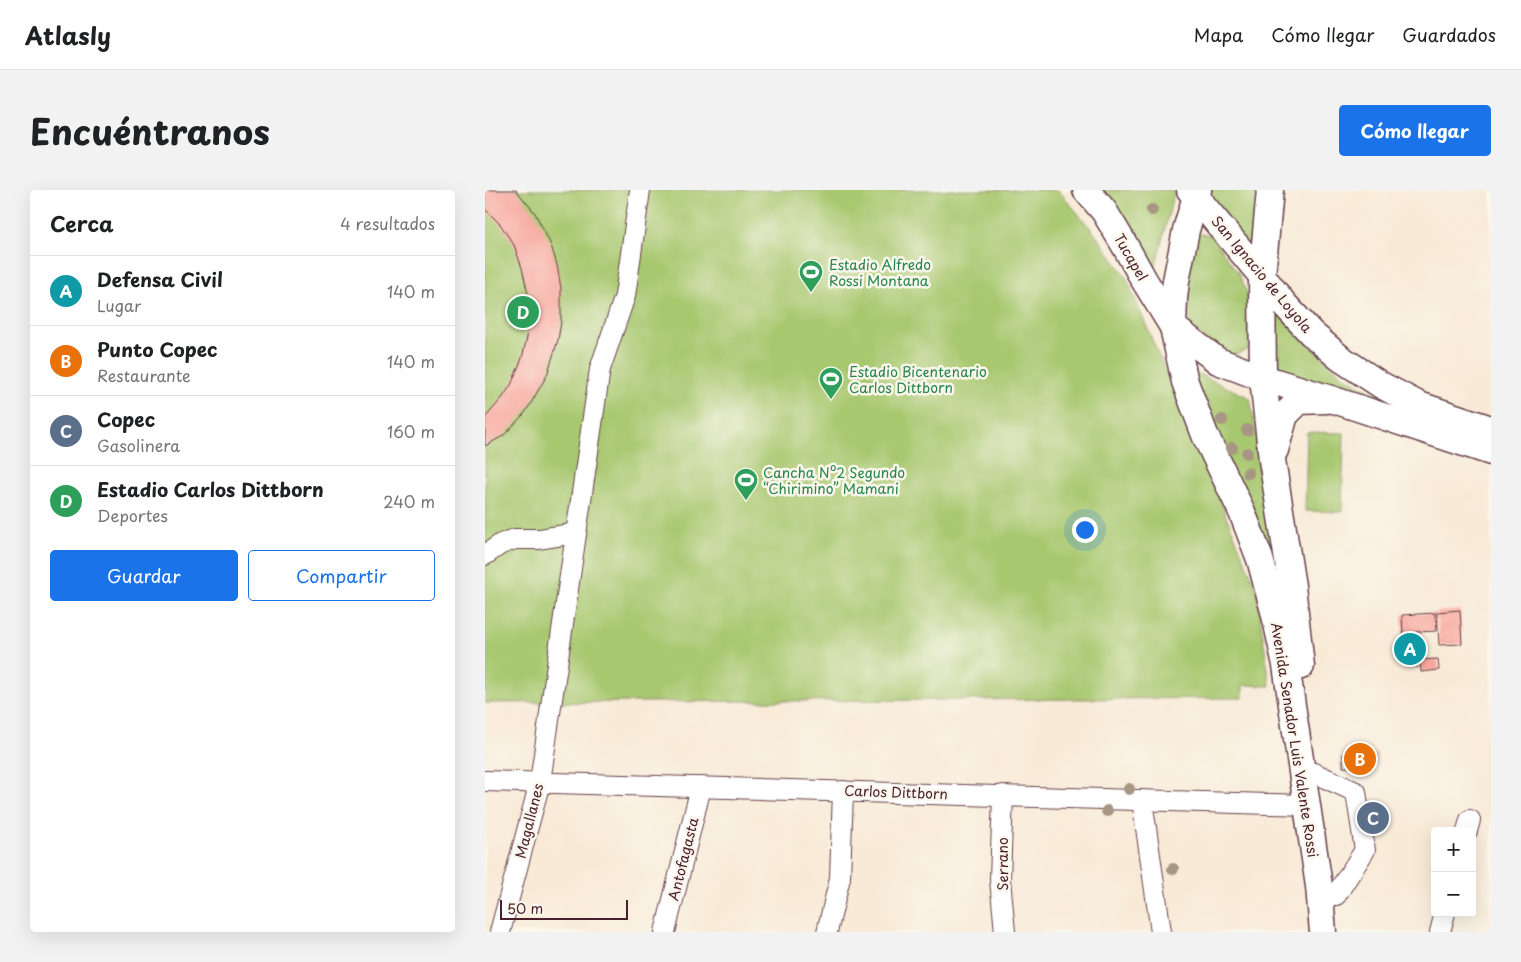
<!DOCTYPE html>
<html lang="es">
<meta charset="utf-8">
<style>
body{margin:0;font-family:"Playpen Sans",sans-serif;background:#f2f2f2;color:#202124}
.controls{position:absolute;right:15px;bottom:15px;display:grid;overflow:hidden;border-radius:5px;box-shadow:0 5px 20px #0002}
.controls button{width:45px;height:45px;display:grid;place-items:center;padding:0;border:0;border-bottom:1px solid #e0e0e0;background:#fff;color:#202124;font:25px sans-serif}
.scale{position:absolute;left:15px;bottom:12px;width:128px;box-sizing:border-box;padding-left:5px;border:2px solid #4a1f2b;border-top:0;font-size:14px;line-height:18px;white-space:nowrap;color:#4a1f2b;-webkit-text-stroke:4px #fbf7ec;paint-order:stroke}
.you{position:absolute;left:599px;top:339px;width:18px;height:18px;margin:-12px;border:4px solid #fff;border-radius:50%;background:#1a73e8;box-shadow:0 0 0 8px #1a73e833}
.badge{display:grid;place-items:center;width:32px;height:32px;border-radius:50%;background:#1a73e8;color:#fff;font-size:16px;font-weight:700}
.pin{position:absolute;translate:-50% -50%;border:2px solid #fff;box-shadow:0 1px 5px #0006}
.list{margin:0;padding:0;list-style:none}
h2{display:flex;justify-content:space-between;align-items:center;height:65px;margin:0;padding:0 20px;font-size:21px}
h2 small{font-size:16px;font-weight:400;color:#757577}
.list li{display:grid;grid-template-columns:32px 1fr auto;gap:15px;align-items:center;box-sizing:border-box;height:70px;padding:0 20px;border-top:1px solid #e0e0e0}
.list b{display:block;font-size:19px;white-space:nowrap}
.list p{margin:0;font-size:16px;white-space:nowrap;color:#757577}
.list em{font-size:16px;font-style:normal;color:#757577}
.actions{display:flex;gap:10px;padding:15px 20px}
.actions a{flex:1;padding:11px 0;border:1px solid #1a73e8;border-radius:5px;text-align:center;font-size:18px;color:#1a73e8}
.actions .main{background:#1a73e8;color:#fff}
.map{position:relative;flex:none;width:1006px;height:742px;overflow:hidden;border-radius:5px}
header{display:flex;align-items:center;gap:30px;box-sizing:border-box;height:70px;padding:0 25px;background:#fff;border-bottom:1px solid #e0e0e0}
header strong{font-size:24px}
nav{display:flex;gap:28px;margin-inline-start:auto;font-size:18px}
.intro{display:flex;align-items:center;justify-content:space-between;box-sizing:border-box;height:120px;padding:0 30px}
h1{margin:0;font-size:35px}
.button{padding:12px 22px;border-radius:5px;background:#1a73e8;color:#fff;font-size:18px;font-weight:700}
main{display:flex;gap:30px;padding:0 30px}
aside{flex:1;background:#fff;border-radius:5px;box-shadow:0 5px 20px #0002}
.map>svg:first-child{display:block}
.green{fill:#a8c870;stroke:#79744e}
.building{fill:#f7a69d}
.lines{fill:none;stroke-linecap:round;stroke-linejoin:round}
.minor-casing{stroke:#643d45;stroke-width:22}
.major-casing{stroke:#643d45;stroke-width:29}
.minor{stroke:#fff;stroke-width:20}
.major{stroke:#fff;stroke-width:26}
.tree{fill:#a89684}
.labels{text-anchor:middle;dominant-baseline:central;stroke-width:5;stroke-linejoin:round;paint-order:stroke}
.street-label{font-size:14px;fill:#4a1f2b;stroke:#fbf7ec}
.leisure-label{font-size:14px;fill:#27864d;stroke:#fbf7ec;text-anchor:start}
</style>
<header>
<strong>Atlasly</strong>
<nav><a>Mapa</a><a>Cómo llegar</a><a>Guardados</a></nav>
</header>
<div class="intro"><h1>Encuéntranos</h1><a class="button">Cómo llegar</a></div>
<main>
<aside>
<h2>Cerca<small>4 resultados</small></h2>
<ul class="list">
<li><span class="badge" style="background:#0f9aa8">A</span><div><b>Defensa Civil</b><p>Lugar</p></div><em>140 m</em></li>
<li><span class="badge" style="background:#e8710a">B</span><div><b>Punto Copec</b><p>Restaurante</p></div><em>140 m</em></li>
<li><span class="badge" style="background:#5c6f8a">C</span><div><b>Copec</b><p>Gasolinera</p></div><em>160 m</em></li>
<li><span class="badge" style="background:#2e9e5b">D</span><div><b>Estadio Carlos Dittborn</b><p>Deportes</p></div><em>240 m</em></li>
</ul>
<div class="actions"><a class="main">Guardar</a><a>Compartir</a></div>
</aside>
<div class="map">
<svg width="1006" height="742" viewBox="0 0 1006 742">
<rect width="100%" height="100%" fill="#fbf7ec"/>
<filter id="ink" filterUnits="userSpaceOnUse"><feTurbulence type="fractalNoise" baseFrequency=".02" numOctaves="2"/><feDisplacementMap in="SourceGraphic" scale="10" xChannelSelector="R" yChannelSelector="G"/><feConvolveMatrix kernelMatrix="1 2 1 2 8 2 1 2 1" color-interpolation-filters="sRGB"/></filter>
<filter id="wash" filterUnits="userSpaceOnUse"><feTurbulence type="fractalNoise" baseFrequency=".0096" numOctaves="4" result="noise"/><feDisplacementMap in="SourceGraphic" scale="20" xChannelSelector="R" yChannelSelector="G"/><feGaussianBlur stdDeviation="1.12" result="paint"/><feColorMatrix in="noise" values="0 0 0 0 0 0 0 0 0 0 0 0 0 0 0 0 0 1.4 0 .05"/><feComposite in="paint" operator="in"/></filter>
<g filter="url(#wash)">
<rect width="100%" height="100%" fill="#f8ead7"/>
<g class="green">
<path d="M0 0H573L607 40 640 85 771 397 785 496 758 495V508L0 513Z"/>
<path d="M611 0H687L689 3 671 74 666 87Z"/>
<path d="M726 0H772L765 57 723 11Z"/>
<path d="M714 44 726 45 755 86 762 103 764 159 750 165 726 154 709 140 697 111 703 68Z"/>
<path d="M788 117 819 150 859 187 907 212 903 216 787 180Z"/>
<path d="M709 182 765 208 795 387 713 201Z"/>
<path d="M822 242 859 243 857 322 820 321Z"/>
</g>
<g id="blocks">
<g class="building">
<path d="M0 0H31L50 23 66 55 72 75 76 98V132L73 150 62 185 46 213 39 224 18 246 0 256V228L18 207 26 195 37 168 42 147 45 113 37 78 29 55 15 34 0 19Z"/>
<path d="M975 420 977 454 954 455 952 422Z"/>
<path d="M950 423 951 441 931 442 933 477H920L917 425Z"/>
<path d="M953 469 954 480 936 482 935 470Z"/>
<path d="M858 564H892V573H887L886 578 858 577Z"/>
</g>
</g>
</g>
<g filter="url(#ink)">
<use href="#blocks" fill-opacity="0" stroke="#643d45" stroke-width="1"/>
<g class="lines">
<defs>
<g id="minor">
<path d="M0 365 16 354 30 349H54L91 343"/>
<path d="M829 583 871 602 880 660 851 705"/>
<path d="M0 591 821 615"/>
<path d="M518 605 515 689 520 742"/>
<path d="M657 610 676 742"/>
<path d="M982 641 985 630"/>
<path d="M15 742 55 592 115 179 140 106 155 0"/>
<path d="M180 742 216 597"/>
<path d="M342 742 355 688 358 601"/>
<path d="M955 742 960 723"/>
</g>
<g id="major">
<path d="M601 0 619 21 639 54 659 90 688 137 733 171 778 188 849 210 1006 262"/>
<path d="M705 0 777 86 799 114 826 143 855 168 896 195 934 215 1006 239"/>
<path d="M713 0 701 40 691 91 689 108 688 137 700 192 720 245 757 322 775 369 790 425 801 475 834 696 838 742"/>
<path d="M785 0 777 86 778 188 787 270 807 396 816 476"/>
<path d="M790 260 800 225 814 211 842 210"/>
</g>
</defs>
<use href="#minor" class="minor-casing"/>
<use href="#major" class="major-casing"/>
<use href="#minor" class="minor"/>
<use href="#major" class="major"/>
</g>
<g class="tree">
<circle cx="667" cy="20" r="6"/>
<circle cx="737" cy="230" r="6"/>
<circle cx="762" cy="240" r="6"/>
<circle cx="747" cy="258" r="6"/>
<circle cx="762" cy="263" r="6"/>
<circle cx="763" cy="283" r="6"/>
<circle cx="644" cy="599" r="6"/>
<circle cx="622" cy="621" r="6"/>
<circle cx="688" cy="679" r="6"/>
</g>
</g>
<defs>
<symbol id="stadium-pin" viewBox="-11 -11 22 30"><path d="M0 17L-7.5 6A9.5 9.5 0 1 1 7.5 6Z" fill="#2e9e5b" stroke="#fbf7ec"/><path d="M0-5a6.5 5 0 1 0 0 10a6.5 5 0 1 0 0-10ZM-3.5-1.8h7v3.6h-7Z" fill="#fff"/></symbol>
</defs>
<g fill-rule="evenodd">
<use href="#stadium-pin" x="312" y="68" width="28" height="38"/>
<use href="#stadium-pin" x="332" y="175" width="28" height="38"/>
<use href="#stadium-pin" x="247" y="276" width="28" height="38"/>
</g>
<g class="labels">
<g class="street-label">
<text transform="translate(646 67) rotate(60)">Tucapel</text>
<text transform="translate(777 84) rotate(50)">San Ignacio de Loyola</text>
<text transform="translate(810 550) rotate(81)">Avenida Senador Luis Valente Rossi</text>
<text transform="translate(411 602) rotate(2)">Carlos Dittborn</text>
<text transform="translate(44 631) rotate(-76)">Magallanes</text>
<text transform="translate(198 669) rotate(-76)">Antofagasta</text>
<text transform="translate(517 674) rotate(-90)">Serrano</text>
</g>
<g class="leisure-label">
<text x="344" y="74">Estadio Alfredo<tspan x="344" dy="16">Rossi Montana</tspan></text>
<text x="364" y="181">Estadio Bicentenario<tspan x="364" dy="16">Carlos Dittborn</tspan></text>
<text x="278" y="282">Cancha Nº2 Segundo<tspan x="278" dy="16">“Chirimino” Mamani</tspan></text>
</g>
</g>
</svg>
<div class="controls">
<button>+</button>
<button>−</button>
</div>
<div class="scale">50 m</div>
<div class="you"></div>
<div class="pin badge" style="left:925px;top:459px;background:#0f9aa8">A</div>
<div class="pin badge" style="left:875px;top:569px;background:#e8710a">B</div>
<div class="pin badge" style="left:888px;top:628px;background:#5c6f8a">C</div>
<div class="pin badge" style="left:38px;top:122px;background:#2e9e5b">D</div>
</div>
</main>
